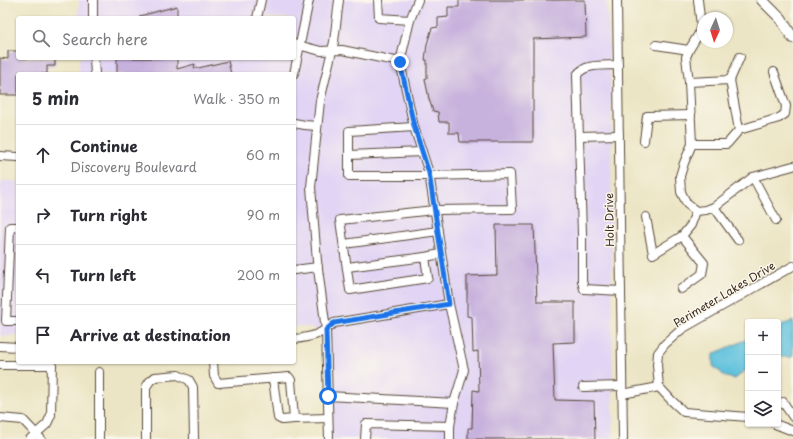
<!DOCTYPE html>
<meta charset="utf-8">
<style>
body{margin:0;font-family:"Playpen Sans",sans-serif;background:#f7f7f7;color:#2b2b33}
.controls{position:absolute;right:12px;bottom:12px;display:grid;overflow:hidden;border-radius:4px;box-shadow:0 1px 3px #0004}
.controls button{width:36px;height:36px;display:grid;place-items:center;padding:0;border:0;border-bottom:1px solid #e1e1e2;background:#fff;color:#2b2b33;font:20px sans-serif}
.compass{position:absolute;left:697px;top:12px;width:36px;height:36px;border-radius:50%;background:#fff;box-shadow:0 1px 3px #0004;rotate:184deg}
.stop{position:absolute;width:12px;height:12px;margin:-9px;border:3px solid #1a73e8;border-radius:50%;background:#fff}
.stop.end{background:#1a73e8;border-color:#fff;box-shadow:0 1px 4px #0008}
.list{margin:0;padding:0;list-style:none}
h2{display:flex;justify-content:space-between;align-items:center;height:52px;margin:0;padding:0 16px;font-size:17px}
h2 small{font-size:13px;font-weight:400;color:#7c7c81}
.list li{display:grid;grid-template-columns:26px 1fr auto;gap:12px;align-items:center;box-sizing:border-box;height:60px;padding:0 16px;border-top:1px solid #e1e1e2}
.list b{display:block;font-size:15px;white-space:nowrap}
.list p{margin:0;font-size:13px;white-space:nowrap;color:#7c7c81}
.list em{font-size:13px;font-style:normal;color:#7c7c81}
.icon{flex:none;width:22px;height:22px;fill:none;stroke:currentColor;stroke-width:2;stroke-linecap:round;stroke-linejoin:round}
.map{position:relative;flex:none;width:793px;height:439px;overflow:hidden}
.search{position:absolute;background:#fff;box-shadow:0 1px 3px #0004;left:16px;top:16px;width:280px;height:44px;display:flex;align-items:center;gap:10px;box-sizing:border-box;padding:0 14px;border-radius:4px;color:#7c7c81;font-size:15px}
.panel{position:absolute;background:#fff;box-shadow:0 1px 3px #0004;left:16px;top:72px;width:280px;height:292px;border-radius:4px}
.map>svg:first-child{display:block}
.built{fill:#e1d4f4}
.water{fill:#5fc1dd;stroke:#4d767e}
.building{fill:#c7b1dd}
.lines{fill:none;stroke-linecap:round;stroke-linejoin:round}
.minor-casing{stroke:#564637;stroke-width:10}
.major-casing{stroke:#564637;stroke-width:12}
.minor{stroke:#fff;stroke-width:8}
.major{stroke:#fff;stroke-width:10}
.route{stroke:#1a73e8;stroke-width:5}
.labels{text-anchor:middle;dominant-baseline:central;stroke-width:3;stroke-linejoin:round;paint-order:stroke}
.street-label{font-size:11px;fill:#3b2a1e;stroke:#fbf7ec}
</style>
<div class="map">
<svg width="793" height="439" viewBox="0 0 793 439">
<rect width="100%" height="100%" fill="#fbf7ec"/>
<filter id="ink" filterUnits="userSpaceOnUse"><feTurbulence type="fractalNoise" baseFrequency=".025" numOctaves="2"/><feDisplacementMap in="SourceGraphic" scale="8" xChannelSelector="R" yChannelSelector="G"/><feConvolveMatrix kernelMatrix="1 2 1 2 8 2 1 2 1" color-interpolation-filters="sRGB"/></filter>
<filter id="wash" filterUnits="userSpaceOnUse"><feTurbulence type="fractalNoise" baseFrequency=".012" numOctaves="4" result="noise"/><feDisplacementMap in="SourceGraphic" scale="16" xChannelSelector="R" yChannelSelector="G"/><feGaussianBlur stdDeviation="0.9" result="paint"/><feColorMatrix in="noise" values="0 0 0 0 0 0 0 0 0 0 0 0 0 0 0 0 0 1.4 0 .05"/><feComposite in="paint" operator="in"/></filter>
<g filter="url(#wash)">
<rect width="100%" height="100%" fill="#ece5c5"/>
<g class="built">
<path d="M79 0H607L611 103 613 439H331L330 344 316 329 299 326 294 327V74H79V58H294V18H78Z"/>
<path d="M0 181H18V335L0 336Z"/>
</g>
<g class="water">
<path d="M793 321V357H778V326Z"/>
<path d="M748 339V368L735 379 726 377 713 366V354Z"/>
</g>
<g id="blocks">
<g class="building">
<path d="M459 0H585L586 37 533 39V142H460L459 133H449V122H439L438 112 433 111 429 99 425 79 427 78V60H425L427 44 432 28 438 27V18L448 17V7H459Z"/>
<path d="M177 6V18H140V16Z"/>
<path d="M8 51H18V58L55 59V66H47V74H18V95H0V58L8 59Z"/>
<path d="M117 58H177V69L195 64 194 69 228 61 231 74H117Z"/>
<path d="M496 225H534L537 302H575V342L553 343 555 400 594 401 595 439H468V428H472L473 390 479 391 478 351 473 352 472 317 467 316V276L497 275Z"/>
</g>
</g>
</g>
<g filter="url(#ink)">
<use href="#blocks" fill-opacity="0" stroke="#564637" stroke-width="1"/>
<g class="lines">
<defs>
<g id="minor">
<path d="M93 0V18"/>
<path d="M378 0 379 18 410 20"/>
<path d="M617 0 623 439"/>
<path d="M698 0 701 26 698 35 689 50 686 57 689 82 692 144 684 163 680 176 681 192 687 204 696 211 706 210 714 207 753 177 793 166"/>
<path d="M257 18 261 0"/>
<path d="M294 44 321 51 342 50 400 62 414 127 429 173 449 304 334 323C320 335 312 337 294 339"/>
<path d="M656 45 689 50"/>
<path d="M94 58 95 74"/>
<path d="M400 62 410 20 418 0"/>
<path d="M618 65C604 66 585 63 577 75L582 233V281L584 289 621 291"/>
<path d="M294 74 309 0"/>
<path d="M730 80 740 57"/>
<path d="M689 82 730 80 739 130 727 144H692"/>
<path d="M294 123 305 125 317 126"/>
<path d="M414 127 349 131V176H430L510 174 512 209 434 210 340 220 350 290 428 278 425 257 441 254"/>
<path d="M739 130 779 118 785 114 786 106 774 72"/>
<path d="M579 136 619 135"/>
<path d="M644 141 647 116 691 115"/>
<path d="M349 155 422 152"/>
<path d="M0 156 18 157"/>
<path d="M753 177 776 220"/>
<path d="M714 207 738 240"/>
<path d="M646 217 653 254 682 236 691 225 696 211"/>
<path d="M18 227H10L6 321H18"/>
<path d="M344 244 438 231"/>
<path d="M347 267 425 257"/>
<path d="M294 270 318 267"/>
<path d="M681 289 702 274 704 263 682 236"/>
<path d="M0 346 18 347"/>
<path d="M213 362 214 376 218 383 289 377 291 380 294 419 328 418"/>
<path d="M0 365H52"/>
<path d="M273 378 278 418 282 420 294 419"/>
<path d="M583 387 622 386"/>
<path d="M622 394 659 387"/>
<path d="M328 396 454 403 464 370 449 304"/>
<path d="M778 405 783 402 793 417"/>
<path d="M748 417 684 412 672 401 659 387 657 365 658 353 665 344 682 329 793 266"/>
<path d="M0 418 23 420 41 439"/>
<path d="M775 424 793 431"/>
<path d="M30 439 47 424 51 415 52 362"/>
<path d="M99 439V372"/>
<path d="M146 439V387L150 381 155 377 178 375 189 380 193 387 194 439"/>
<path d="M329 439 326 330 317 261 311 187 320 101 334 42 339 0"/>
<path d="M365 439 366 424 450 426"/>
<path d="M450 439V426L454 403"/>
</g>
<path id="major" d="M762 0 781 19 793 38"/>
</defs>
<use href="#minor" class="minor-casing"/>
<use href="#major" class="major-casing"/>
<use href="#minor" class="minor"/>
<use href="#major" class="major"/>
</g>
</g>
<g class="lines" filter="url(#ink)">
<path class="route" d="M328 396 326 330 334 323 449 304 429 173 414 126 400 62"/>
</g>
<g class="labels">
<g class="street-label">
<text transform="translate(609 220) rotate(-91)">Holt Drive</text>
<text transform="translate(724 294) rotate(-31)">Perimeter Lakes Drive</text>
</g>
</g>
</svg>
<div class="controls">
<button>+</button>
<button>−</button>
<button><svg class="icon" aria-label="layers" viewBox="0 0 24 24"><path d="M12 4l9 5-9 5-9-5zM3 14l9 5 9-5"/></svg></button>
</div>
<svg class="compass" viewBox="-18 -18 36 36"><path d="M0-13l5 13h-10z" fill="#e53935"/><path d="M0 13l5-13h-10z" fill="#7c7c81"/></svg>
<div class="stop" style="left:328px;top:396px"></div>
<div class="stop end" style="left:400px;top:62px"></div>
<div class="search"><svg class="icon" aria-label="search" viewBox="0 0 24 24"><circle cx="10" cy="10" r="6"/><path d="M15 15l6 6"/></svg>Search here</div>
<section class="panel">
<h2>5 min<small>Walk · 350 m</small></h2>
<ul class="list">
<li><svg class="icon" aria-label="ahead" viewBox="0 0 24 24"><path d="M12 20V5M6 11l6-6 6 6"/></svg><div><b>Continue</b><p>Discovery Boulevard</p></div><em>60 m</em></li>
<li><svg class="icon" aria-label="right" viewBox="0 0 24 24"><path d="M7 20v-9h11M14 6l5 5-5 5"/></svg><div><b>Turn right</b></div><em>90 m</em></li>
<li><svg class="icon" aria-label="left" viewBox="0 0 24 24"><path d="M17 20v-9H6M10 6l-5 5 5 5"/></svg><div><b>Turn left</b></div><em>200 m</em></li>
<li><svg class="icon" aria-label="arrive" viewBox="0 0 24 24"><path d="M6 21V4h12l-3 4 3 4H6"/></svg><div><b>Arrive at destination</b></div></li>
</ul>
</section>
</div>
